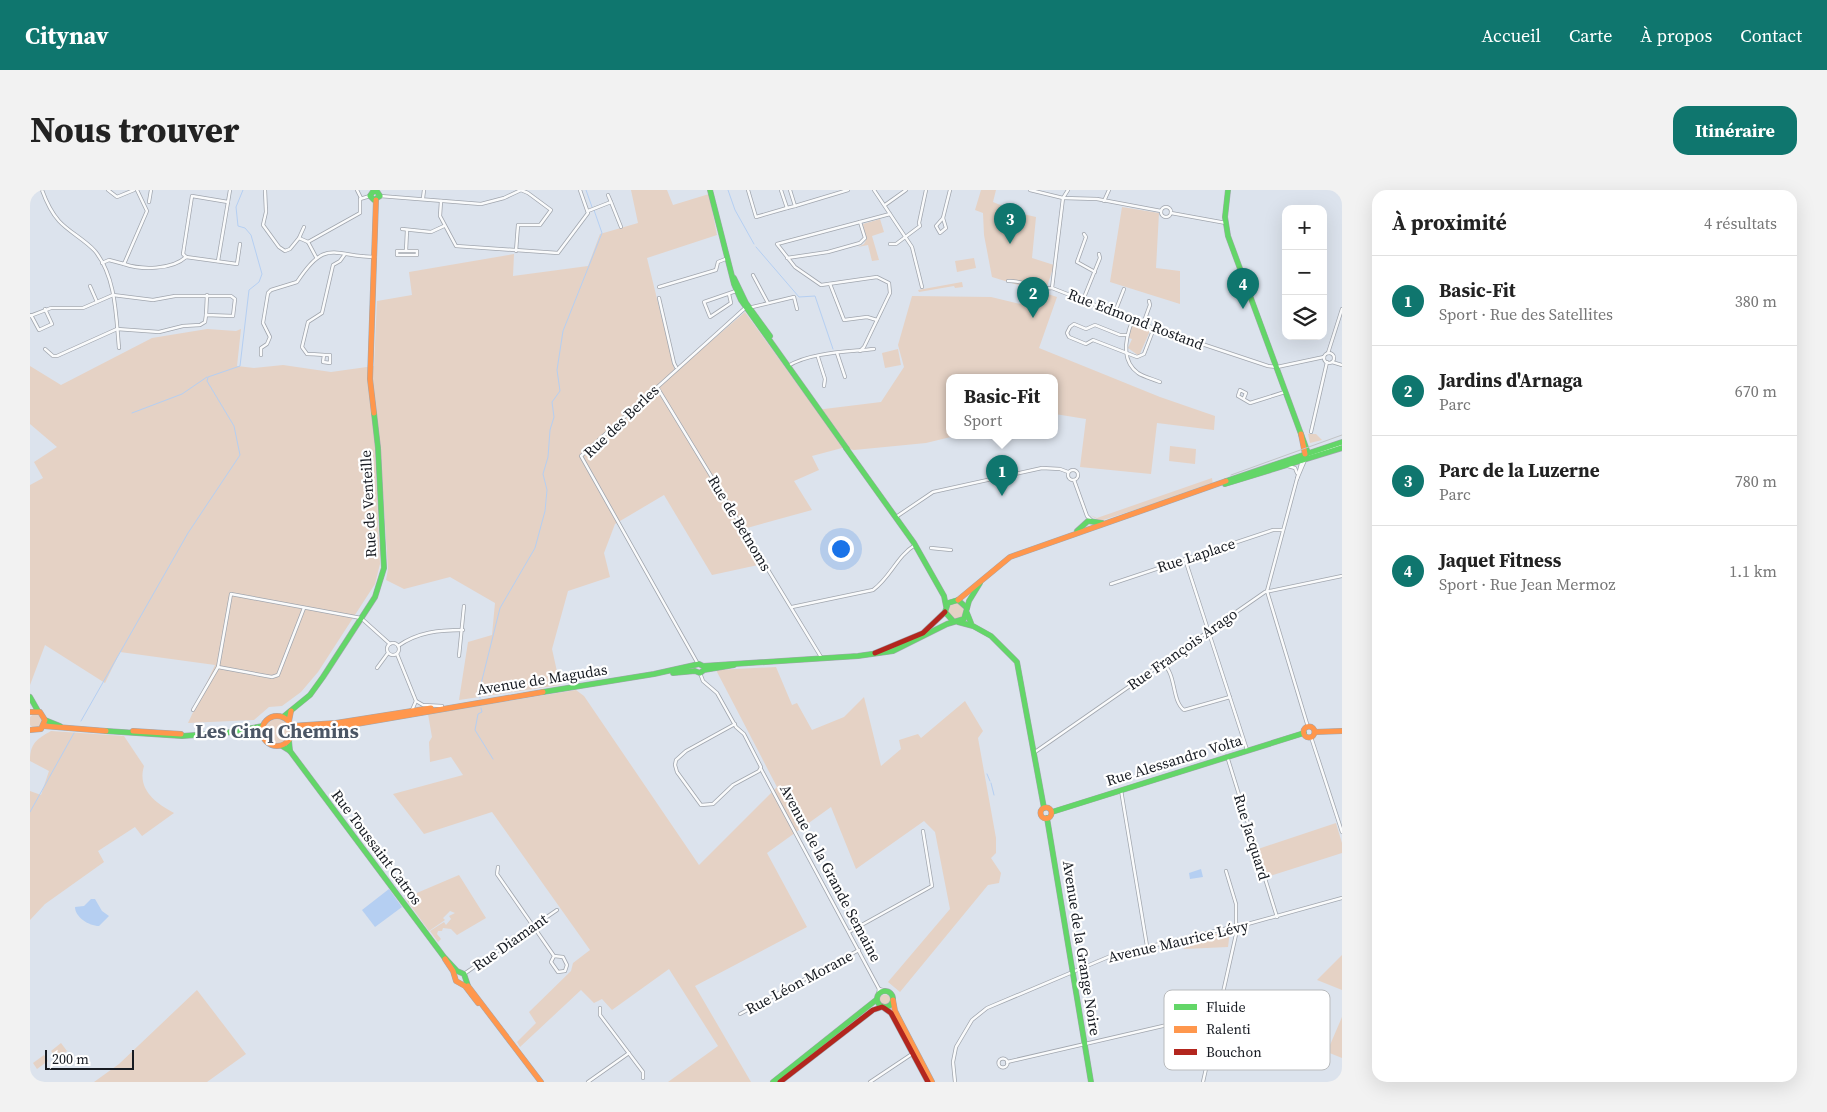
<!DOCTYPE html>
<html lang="fr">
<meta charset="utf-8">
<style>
body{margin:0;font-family:"Source Serif 4",serif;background:#f2f2f2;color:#222}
.controls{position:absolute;right:15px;top:15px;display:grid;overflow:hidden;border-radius:10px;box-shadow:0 5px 20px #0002}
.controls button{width:45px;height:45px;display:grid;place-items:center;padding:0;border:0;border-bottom:1px solid #e0e0e0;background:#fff;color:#222;font:25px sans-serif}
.scale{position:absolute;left:15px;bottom:12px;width:89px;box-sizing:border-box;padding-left:5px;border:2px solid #171b22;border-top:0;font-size:14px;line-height:18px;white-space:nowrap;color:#171b22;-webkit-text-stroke:4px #fff;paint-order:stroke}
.you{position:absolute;left:810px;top:358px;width:18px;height:18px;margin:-12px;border:4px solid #fff;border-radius:50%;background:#1a73e8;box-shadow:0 0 0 8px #1a73e833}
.badge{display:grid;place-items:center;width:32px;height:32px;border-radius:50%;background:#0f766e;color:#fff;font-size:16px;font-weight:700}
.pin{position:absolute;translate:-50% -41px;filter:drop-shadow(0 1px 2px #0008)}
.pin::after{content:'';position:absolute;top:26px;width:18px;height:15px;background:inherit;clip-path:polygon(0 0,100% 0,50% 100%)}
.popup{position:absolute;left:916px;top:184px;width:112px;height:65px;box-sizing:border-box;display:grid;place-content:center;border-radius:10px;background:#fff;filter:drop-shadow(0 1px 4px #0005);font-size:16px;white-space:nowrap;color:#767676}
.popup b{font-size:19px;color:#222}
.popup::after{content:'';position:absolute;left:50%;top:100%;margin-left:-10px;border:10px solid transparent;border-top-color:#fff}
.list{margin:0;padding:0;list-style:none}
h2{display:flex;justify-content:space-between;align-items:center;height:65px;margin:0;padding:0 20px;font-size:21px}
h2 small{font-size:16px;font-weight:400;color:#767676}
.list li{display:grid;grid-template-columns:32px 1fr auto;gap:15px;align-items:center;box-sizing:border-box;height:90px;padding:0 20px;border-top:1px solid #e0e0e0}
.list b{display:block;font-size:19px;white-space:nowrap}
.list p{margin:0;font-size:16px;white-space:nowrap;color:#767676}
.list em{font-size:16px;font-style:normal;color:#767676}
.icon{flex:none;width:28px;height:28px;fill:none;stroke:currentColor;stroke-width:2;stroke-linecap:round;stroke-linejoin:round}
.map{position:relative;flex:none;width:1312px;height:892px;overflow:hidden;border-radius:15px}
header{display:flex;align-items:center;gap:30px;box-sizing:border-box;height:70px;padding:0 25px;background:#0f766e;color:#fff}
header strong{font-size:24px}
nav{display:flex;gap:28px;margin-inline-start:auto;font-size:18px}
.intro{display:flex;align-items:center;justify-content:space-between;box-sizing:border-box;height:120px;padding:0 30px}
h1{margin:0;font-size:35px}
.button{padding:12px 22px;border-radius:15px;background:#0f766e;color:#fff;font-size:18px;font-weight:700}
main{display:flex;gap:30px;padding:0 30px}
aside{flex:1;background:#fff;border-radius:15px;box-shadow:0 5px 20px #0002}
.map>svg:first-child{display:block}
.green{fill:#e5d2c5}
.water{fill:#b5cff2}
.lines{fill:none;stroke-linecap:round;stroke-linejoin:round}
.stream{stroke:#b5cff2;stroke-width:1}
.street-casing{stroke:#a1a6ae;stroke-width:4}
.fast-casing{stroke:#a1a6ae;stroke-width:6}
.slow-casing{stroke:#a1a6ae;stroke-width:6}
.jam-casing{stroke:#a1a6ae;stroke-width:6}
.street{stroke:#fafbfc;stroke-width:2.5}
.fast{stroke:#63d668;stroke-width:5}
.slow{stroke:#ff974d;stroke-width:5}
.jam{stroke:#b3261e;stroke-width:5}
.tram{stroke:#c2c4c7;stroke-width:1}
.labels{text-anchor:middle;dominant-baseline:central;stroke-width:4.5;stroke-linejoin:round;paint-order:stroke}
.street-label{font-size:15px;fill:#171b22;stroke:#fff}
.district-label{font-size:20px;font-weight:bold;fill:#4b5665;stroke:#fff}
.key{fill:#fff;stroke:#b9bbbd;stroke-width:1}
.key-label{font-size:14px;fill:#171b22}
</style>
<header>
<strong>Citynav</strong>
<nav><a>Accueil</a><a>Carte</a><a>À propos</a><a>Contact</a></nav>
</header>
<div class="intro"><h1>Nous trouver</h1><a class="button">Itinéraire</a></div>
<main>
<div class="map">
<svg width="1312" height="892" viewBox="0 0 1312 892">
<rect width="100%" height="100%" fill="#dce3ed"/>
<g class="green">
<path d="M601 0H637L643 15 679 4 687 45 617 68 645 182 715 122 786 220 851 212 874 177 868 155 882 106 961 107 990 114 995 97 962 87 954 45 953 23 945 20 951 0H966L963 12 993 24 1006 27 1002 68 1024 75 1015 103 1027 107 1009 158 1130 207 1185 226 1184 240 1127 233 1121 284 1050 277 1056 229 1025 224 1024 187H920V245H929L896 253 824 260 812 258 782 266 789 280 764 291 782 320 717 338 728 375 682 385 634 305 585 334 574 363 580 387 538 401 522 459 530 495 429 510 438 452 462 445 465 413 420 387 374 399 356 390 358 379 350 257 345 255 350 374 345 394 288 482 271 502 252 516 239 517 224 530 158 533 185 475 90 462 75 493 15 455 0 495V295L13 288 4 272 27 257 0 234V176L31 195 122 148 177 139 206 141 211 139 207 176 224 178 253 175 301 182 344 176 347 111 382 105 379 82 484 64 483 86 558 76 570 44 608 33Z"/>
<path d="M1092 17 1129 23 1126 78 1150 81V114L1080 92Z"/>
<path d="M850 29 854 42 842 46 849 70 842 71 838 55 828 57 834 54 836 50 833 34Z"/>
<path d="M944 68 946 78 927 82 925 71Z"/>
<path d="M932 92 933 97 925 98 924 96 889 102 888 100Z"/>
<path d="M1102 134 1120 141 1109 166 1098 158 1102 149 1099 148Z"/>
<path d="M868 159 871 175 855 178 852 163Z"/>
<path d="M1278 244H1286L1292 250 1280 253Z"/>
<path d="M1140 256 1166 259 1165 274 1139 271Z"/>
<path d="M1182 288 1183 295 1070 331 1060 325 1067 328Z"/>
<circle cx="926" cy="421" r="8"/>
<path d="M746 477 762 515 767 513 782 540 814 527 834 507 851 576 871 559 869 550 888 544 891 548 935 511 953 541 948 548 966 648V663L961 668 971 683 969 693 958 695 870 802 858 792 920 719 905 642 894 631 826 679 801 617 737 663 777 737 665 796 721 892H638L688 856 639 779 582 820 572 809 564 813 551 800 490 857 487 852 506 833 499 822 541 781 543 773 560 760 462 622 394 644 363 604 433 585 421 567 400 572 399 552 402 547 398 524 546 500 554 506 669 675 747 597 686 480Z"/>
<circle cx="6" cy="531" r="7"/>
<circle cx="247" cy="541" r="12"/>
<path d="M21 541 94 546 114 576C107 599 125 613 144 623L112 646 105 637 68 661 74 672 15 714 0 730V601L11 605 19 581 0 571C0 553 7 549 21 541Z"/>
<path d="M1306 633 1312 653V663L1237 687 1228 659Z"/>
<path d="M429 685 456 728 427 745 421 739 413 738 412 741H408L407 744 411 749 408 752 400 741 414 732 416 735 421 729 419 726 425 723 420 721 413 728 415 730 399 741 375 708Z"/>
<path d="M1200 741 1198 757 1154 759 1152 751Z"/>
<path d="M1312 765V800L1287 790Z"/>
<path d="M167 800 216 864 177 892H64L89 874Z"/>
<circle cx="855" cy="810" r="5.5"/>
<path d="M1312 827V868L1297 862Z"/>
<path d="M31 853 37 861 27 869 21 861Z"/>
<path d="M14 865 18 871 7 879 3 873Z"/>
</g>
<g class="water">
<path d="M1171 679 1173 687 1160 689 1159 683Z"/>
<path d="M359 699 372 717 345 737 332 720Z"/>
<path d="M61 709H65L72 721 79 726 69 736C59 736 45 727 45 717L54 716Z"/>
</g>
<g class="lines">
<g class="stream">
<path d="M556 0 562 17"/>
<path d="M698 0 705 20 724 54"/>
<path d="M726 57 769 107 785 106 803 159"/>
<path d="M102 223 152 204 177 187"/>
<path d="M450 508 449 502 470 418 505 358 515 321 517 300 513 284 518 267 520 240 524 227 522 212 530 201 527 180 533 141 572 43 564 20"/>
<path d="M451 518 452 522 448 524 445 540 463 569"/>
<path d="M51 531 158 343 210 265 204 236 177 191 178 187 210 176 219 100 229 92 232 84 221 45 215 38 208 36 206 17 213 0"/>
<path d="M957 584 960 591"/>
<path d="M961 593 964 605"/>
<path d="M0 622 44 543"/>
</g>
<defs>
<g id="street">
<path d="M12 0C16 11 21 22 29 31 39 42 54 49 65 61 86 87 86 126 89 158"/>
<path d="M78 0 87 7 104 0"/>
<path d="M235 0 236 22 233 35 249 57 255 61 260 59 269 48 278 52 330 23V9L340 6"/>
<path d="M327 0 331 8"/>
<path d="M718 0 726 27 757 18"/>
<path d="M751 0 757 18 765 16 760 0"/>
<path d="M844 0 882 57 892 97"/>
<path d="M1000 0 1033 8 1067 9 1131 21"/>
<path d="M1038 0 1033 8 1022 98 1124 138 1238 176 1247 177 1294 167"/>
<path d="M578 5 581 12"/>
<path d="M350 6 451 14 474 8 491 0"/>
<path d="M393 8 394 0"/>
<path d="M411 11 410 26 426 56 528 63 558 23 550 0"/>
<path d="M1074 11 1079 0"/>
<path d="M119 12 121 0"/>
<path d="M855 15 876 0"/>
<path d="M765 16 818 0"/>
<circle cx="1136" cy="22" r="5"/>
<path d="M558 21 581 12 591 37"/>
<path d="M1141 23 1196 33"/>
<path d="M913 28 916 38 910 43 906 36Z"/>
<path d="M913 28 920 0"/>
<path d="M372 39 401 42 414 36"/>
<path d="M1054 44 1056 47 1047 72 1065 82"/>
<path d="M269 48 274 37"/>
<path d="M278 52 286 67"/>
<path d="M860 54H866L890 36 889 33 896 0"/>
<path d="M376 61H387V65H367V61H376L377 40"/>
<path d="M486 61 488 35H510L521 20 498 3 491 0"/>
<path d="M156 67 153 64 162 6 198 12"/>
<path d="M156 67 207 74 210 54"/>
<path d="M757 68 798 62 830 53 835 48 830 32"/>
<path d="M188 71 200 0"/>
<path d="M72 73 79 70 94 74 117 21 107 0"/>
<path d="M94 74C111 80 142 80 156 67"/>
<path d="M723 85 738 113"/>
<path d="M978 91C994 90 1007 100 1022 98"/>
<path d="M800 94 814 130 837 127 847 130"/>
<path d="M60 96 67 112"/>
<path d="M629 97 686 80 688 72 698 68"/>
<path d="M699 104 701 113 680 127 674 112 706 101"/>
<path d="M629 108 644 173 646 177"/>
<path d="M1053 110 1070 68 1069 64"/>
<path d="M1085 122 1094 99"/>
<path d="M1 125 9 140 22 134 15 119"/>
<path d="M176 125 177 105"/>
<path d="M0 126 21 118H53L83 105 123 110 145 106H201L205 109 203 126 176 125 175 132 170 135 153 136 129 142 87 139 27 166H23L15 159"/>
<path d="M1103 129C1096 146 1090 170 1108 183 1114 187 1123 189 1130 192"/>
<path d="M1113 134 1120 115 1119 111"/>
<path d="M1096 145H1090L1065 135 1056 139 1044 134 1040 137 1037 143 1039 147 1056 154 1063 150 1107 167 1114 164 1124 138"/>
<path d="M830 161 834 157 860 103 859 93 847 87 791 95 765 77 747 54 860 24"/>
<path d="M807 163 815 187"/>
<path d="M1298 163 1312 119"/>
<circle cx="1299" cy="168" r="5"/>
<path d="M231 165V158L237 154 240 147 233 133 238 103 241 100 267 92C296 48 302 66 345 67"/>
<path d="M294 165 293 172 300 173V165C292 165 284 164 277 164L272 157 278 132 292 123 303 75 310 71 315 64"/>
<path d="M788 167 795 189 794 196"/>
<path d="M1302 172 1312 175"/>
<path d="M758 176C781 162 818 162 844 159"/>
<path d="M627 197 791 467"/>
<path d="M1214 208 1216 203 1210 200 1208 206 1220 213 1255 202"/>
<path d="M1281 242 1297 172"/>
<path d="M1276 267 1311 254"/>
<path d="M1272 270 1237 401 1278 537"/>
<path d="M1258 276 1265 278 1267 283"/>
<circle cx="1043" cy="285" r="5"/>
<path d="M1267 289 1275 270"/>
<path d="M1044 290 1057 326 1061 330"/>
<path d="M866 327 903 302 1012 278 1030 279 1038 282"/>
<path d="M901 358 921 360"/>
<path d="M1155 369 1217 560"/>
<path d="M1081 394 1243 340H1252"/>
<path d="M762 417 843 400C860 388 867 366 885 355"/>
<circle cx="363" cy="459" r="6"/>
<path d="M368 456C388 442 409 440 433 440"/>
<path d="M367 464 386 511 382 520"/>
<path d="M429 466 434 416"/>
<path d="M1132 473C1147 483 1141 510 1154 520L1200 507"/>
<path d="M668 474 551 266 714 119 764 107 767 119"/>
<path d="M188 477 242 487 248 485 274 418"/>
<path d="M347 478 358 463"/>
<path d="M670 483 673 491 687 503 706 537 714 544 731 577 729 581 703 595 683 614 671 615 647 582 645 575 646 570 656 561 705 534"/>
<path d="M386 511 393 515 412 516"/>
<path d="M163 520 188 477 201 404 331 428 360 454"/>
<path d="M1281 547 1312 642"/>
<path d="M1005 562 1235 402 1312 386"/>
<path d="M1197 566 1247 727"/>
<path d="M731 579 849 799"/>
<path d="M1091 600 1117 756"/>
<path d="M468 677 467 684 524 766 521 772 528 782 535 781 537 775 533 767 524 766"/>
<path d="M1196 681 1206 714V733L1209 738"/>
<path d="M819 742 902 696 893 641"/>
<path d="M434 784 527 720"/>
<path d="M849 799 856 801"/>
<path d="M848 805 849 799"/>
<path d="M570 818V825L613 882V888"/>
<path d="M710 824 829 760"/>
<circle cx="973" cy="873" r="4.5"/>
<path d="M977 872 1176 826 1187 827"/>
<path d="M558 892 599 863"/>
<path d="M840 892 882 864"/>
<path d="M925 892 923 872 926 857 942 830 957 818 1083 765 1198 738 1207 740 1214 735 1312 708"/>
<path d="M1173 892 1207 740"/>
</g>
<g id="fast">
<path d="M344 0 340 6 344 10 350 6 346 0"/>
<path d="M680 0 704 94 711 110 817 259"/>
<path d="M1198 0 1195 27 1198 46 1278 263"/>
<path d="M704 88 716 113 740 146"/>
<path d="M816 258 884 353 914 406 916 416"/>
<path d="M1247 276 1276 266"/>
<path d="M1196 291 1312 252"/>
<path d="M1195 294 1312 258"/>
<path d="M1047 341 1058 331 1072 333"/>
<path d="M937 423 941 433"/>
<path d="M923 431 915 422 918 413 928 410 937 418"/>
<path d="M928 432 943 436 961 446 987 472 1014 618"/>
<path d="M643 483 665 481 670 483 674 480 704 475"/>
<path d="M513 502 624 484 669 474 673 476 828 466 863 461 917 434 934 429 939 411 950 393"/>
<path d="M0 507 8 521"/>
<path d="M253 527 280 505 293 487 345 407 354 378 348 258 344 223"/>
<path d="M15 530 30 536"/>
<path d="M76 541 152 546 195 543 233 536"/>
<path d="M259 551 260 561"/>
<path d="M252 556 260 561 414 767 427 781 434 784 438 796"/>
<path d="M1022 622 1274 543"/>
<path d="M1017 628 1061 892"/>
<circle cx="855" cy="809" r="8"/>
<path d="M743 892 846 810"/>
</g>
<g id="slow">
<path d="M344 223 340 189 346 10"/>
<path d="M1271 244 1275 264"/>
<path d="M928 410 980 367 1196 291"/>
<path d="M0 522H10L15 530 11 539 0 540"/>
<circle cx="247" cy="541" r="15"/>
<path d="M259 531 261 521"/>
<path d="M14 536 76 541"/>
<path d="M262 536 306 533 401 518"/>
<circle cx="1279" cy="542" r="5.5"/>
<path d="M103 541 151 544"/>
<path d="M216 541 232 544"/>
<path d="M1285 542 1312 541"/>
<path d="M262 545 513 502"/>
<circle cx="1016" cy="623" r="5.5"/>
<path d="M415 769 423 781 426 791 435 796 448 813"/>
<path d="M438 796 511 892"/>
<path d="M863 810 865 821 902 892"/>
</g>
<g id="jam">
<path d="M845 463 893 443 915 422"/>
<path d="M854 818 861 823 898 892"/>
<path d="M750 892 843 820 852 817"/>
</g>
</defs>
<use href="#street" class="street-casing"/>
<use href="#fast" class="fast-casing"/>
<use href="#slow" class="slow-casing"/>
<use href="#jam" class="jam-casing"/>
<use href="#street" class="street"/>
<use href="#fast" class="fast"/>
<use href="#slow" class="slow"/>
<use href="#jam" class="jam"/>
<path class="tram" d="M1201 285 1312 245"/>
</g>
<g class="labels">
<g class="street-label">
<text transform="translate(1106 129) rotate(21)">Rue Edmond Rostand</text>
<text transform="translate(591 231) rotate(-44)">Rue des Berles</text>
<text transform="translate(338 314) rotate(-93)">Rue de Venteille</text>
<text transform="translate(710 333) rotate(59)">Rue de Betnoms</text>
<text transform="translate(1166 365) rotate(-18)">Rue Laplace</text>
<text transform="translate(1152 459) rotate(-35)">Rue François Arago</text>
<text transform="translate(512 489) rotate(-9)">Avenue de Magudas</text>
<text transform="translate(1144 570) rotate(-17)">Rue Alessandro Volta</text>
<text transform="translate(1222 647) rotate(73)">Rue Jacquard</text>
<text transform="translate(347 657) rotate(53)">Rue Toussaint Catros</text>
<text transform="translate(801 683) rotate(62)">Avenue de la Grande Semaine</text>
<text transform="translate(1148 751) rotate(-13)">Avenue Maurice Lévy</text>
<text transform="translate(480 752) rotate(-35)">Rue Diamant</text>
<text transform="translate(1052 758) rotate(81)">Avenue de la Grange Noire</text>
<text transform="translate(769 792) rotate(-28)">Rue Léon Morane</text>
</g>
<g class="district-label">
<text x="247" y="541">Les Cinq Chemins</text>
</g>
</g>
<rect x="1134" y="800" width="166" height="80" rx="8" class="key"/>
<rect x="1144" y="814" width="23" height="6" fill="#63d668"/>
<rect x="1144" y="836" width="23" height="7" fill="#ff974d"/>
<rect x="1144" y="859" width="23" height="6" fill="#b3261e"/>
<g class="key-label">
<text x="1176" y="822">Fluide</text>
<text x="1176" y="844">Ralenti</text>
<text x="1176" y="867">Bouchon</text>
</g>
</svg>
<div class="controls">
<button>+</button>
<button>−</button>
<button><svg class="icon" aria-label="layers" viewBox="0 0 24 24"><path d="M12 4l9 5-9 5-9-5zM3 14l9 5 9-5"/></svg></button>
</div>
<div class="scale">200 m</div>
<div class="you"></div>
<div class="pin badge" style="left:972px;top:306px">1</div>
<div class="popup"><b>Basic-Fit</b>Sport</div>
<div class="pin badge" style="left:1003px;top:128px">2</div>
<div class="pin badge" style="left:980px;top:54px">3</div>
<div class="pin badge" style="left:1213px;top:119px">4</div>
</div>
<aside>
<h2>À proximité<small>4 résultats</small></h2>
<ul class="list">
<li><span class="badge">1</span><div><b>Basic-Fit</b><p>Sport · Rue des Satellites</p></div><em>380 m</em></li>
<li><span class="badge">2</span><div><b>Jardins d'Arnaga</b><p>Parc</p></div><em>670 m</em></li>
<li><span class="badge">3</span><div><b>Parc de la Luzerne</b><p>Parc</p></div><em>780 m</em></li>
<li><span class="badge">4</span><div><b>Jaquet Fitness</b><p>Sport · Rue Jean Mermoz</p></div><em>1.1 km</em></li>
</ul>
</aside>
</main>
